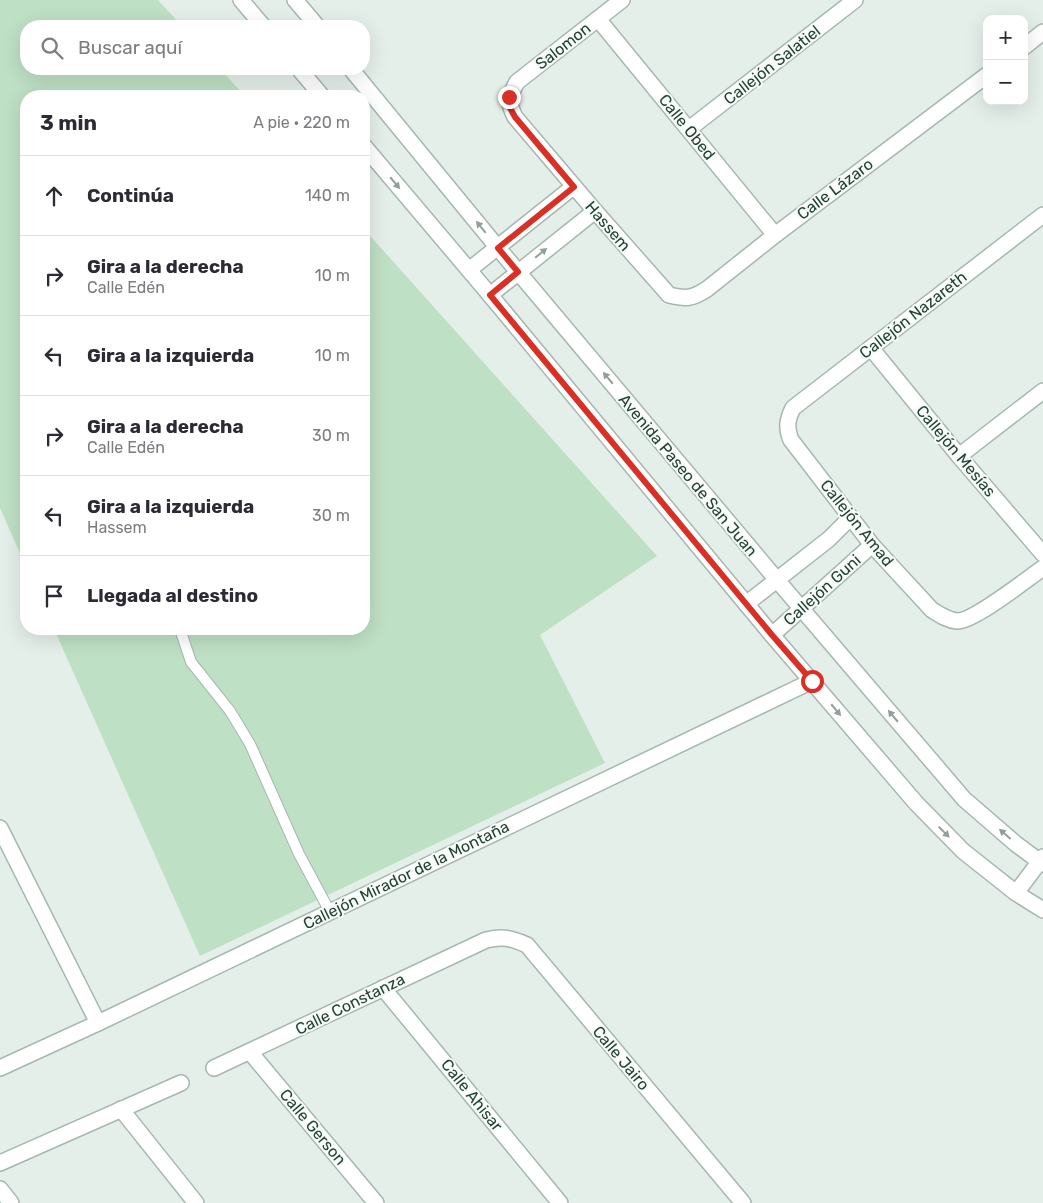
<!DOCTYPE html>
<html lang="es">
<meta charset="utf-8">
<style>
body{margin:0;font-family:Rubik,sans-serif;background:#f7f7f7;color:#2b2b33}
.controls{position:absolute;right:15px;top:15px;display:grid;overflow:hidden;border-radius:10px;box-shadow:0 5px 20px #0002}
.controls button{width:45px;height:45px;display:grid;place-items:center;padding:0;border:0;border-bottom:1px solid #e1e1e2;background:#fff;color:#2b2b33;font:25px sans-serif}
.stop{position:absolute;width:15px;height:15px;margin:-11px;border:4px solid #d93025;border-radius:50%;background:#fff}
.stop.end{background:#d93025;border-color:#fff;box-shadow:0 1px 5px #0008}
.list{margin:0;padding:0;list-style:none}
h2{display:flex;justify-content:space-between;align-items:center;height:65px;margin:0;padding:0 20px;font-size:21px}
h2 small{font-size:16px;font-weight:400;color:#7c7c81}
.list li{display:grid;grid-template-columns:32px 1fr auto;gap:15px;align-items:center;box-sizing:border-box;height:80px;padding:0 20px;border-top:1px solid #e1e1e2}
.list b{display:block;font-size:19px;white-space:nowrap}
.list p{margin:0;font-size:16px;white-space:nowrap;color:#7c7c81}
.list em{font-size:16px;font-style:normal;color:#7c7c81}
.icon{flex:none;width:28px;height:28px;fill:none;stroke:currentColor;stroke-width:2;stroke-linecap:round;stroke-linejoin:round}
.map{position:relative;flex:none;width:1043px;height:1203px;overflow:hidden}
.search{position:absolute;background:#fff;box-shadow:0 5px 20px #0002;left:20px;top:20px;width:350px;height:55px;display:flex;align-items:center;gap:12px;box-sizing:border-box;padding:0 18px;border-radius:20px;color:#7c7c81;font-size:19px}
.panel{position:absolute;background:#fff;box-shadow:0 5px 20px #0002;left:20px;top:90px;width:350px;height:545px;border-radius:20px}
.map>svg:first-child{display:block}
.green{fill:#bee0c4}
.lines{fill:none;stroke-linecap:round;stroke-linejoin:round}
.service-casing{stroke:#a7b7b0;stroke-width:12}
.minor-casing{stroke:#a7b7b0;stroke-width:18}
.tertiary-casing{stroke:#a7b7b0;stroke-width:18}
.service{stroke:#fff;stroke-width:10}
.minor{stroke:#fff;stroke-width:15}
.tertiary{stroke:#fff;stroke-width:15}
.oneway{fill:#92a09a}
.route{stroke:#d93025;stroke-width:6}
.labels{text-anchor:middle;dominant-baseline:central;stroke-width:4;stroke-linejoin:round;paint-order:stroke}
.street-label{font-size:16px;fill:#244136;stroke:#f6fbf8}
</style>
<div class="map">
<svg width="1043" height="1203" viewBox="0 0 1043 1203">
<rect width="100%" height="100%" fill="#e5efea"/>
<g class="green">
<path d="M0 0H158L182 26H26V69H220L245 96H26V567L0 508Z"/>
<path d="M364 229 657 556 540 635 605 763 200 956 54 629H364Z"/>
</g>
<g class="lines">
<defs>
<path id="service" d="M180 629 191 662 230 711 250 744 299 854 330 912"/>
<g id="minor">
<path d="M622 0 517 82C508 98 507 101 515 117L595 211 669 295C686 299 692 299 707 289L775 235 987 75"/>
<path d="M598 19 775 235"/>
<path d="M1024 47 1043 32"/>
<path d="M689 129 855 0"/>
<path d="M1043 215 793 408C787 420 786 428 791 440L872 545 932 610C940 615 947 620 957 621 973 622 1027 579 1043 568"/>
<path d="M469 270 573 187"/>
<path d="M490 295 595 211"/>
<path d="M871 348 959 456 1043 554"/>
<path d="M959 456 1043 391"/>
<path d="M746 604 829 539 850 518"/>
<path d="M772 635 872 545"/>
<path d="M0 828 98 1023"/>
<path d="M1016 893 1043 857"/>
<path d="M383 988 560 1203"/>
<path d="M250 1052 376 1203"/>
<path d="M0 1068 98 1023 812 681"/>
<path d="M214 1068 486 940C503 936 511 938 527 945L743 1203"/>
<path d="M121 1109 196 1203"/>
<path d="M0 1163 181 1083"/>
<path d="M0 1189 11 1203"/>
</g>
<g id="tertiary">
<path d="M241 0 263 26"/>
<path d="M295 0 317 26"/>
<path d="M299 69 322 96"/>
<path d="M351 69 498 248 777 580 964 799 1016 844 1043 864"/>
<path d="M364 146 490 295 772 635 916 803 963 851 1016 893 1043 910"/>
</g>
</defs>
<use href="#service" class="service-casing"/>
<use href="#minor" class="minor-casing"/>
<use href="#tertiary" class="tertiary-casing"/>
<use href="#service" class="service"/>
<use href="#minor" class="minor"/>
<use href="#tertiary" class="tertiary"/>
</g>
<defs><path id="oneway-solid" d="M-6-.8H1V-3.2L6.5 0L1 3.2V.8H-6Z" transform="scale(1.25)"/></defs>
<g class="oneway">
<use href="#oneway-solid" transform="translate(395 183) rotate(50)"/>
<use href="#oneway-solid" transform="translate(481 227) rotate(-129)"/>
<use href="#oneway-solid" transform="translate(541 253) rotate(-39)"/>
<use href="#oneway-solid" transform="translate(608 378) rotate(-130)"/>
<use href="#oneway-solid" transform="translate(836 710) rotate(50)"/>
<use href="#oneway-solid" transform="translate(893 716) rotate(-130)"/>
<use href="#oneway-solid" transform="translate(944 832) rotate(45)"/>
<use href="#oneway-solid" transform="translate(1005 834) rotate(-139)"/>
</g>
<g class="lines">
<path class="route" d="M509 97V106L515 117 574 187 498 248 518 272 490 295 772 635 812 681"/>
</g>
<g class="labels">
<g class="street-label">
<text transform="translate(563 46) rotate(-38)">Salomon</text>
<text transform="translate(772 65) rotate(-38)">Callejón Salatiel</text>
<text transform="translate(687 127) rotate(51)">Calle Obed</text>
<text transform="translate(835 189) rotate(-37)">Calle Lázaro</text>
<text transform="translate(608 226) rotate(49)">Hassem</text>
<text transform="translate(913 315) rotate(-38)">Callejón Nazareth</text>
<text transform="translate(956 451) rotate(50)">Callejón Mesías</text>
<text transform="translate(688 475) rotate(50)">Avenida Paseo de San Juan</text>
<text transform="translate(857 523) rotate(51)">Callejón Amad</text>
<text transform="translate(822 590) rotate(-42)">Callejón Guni</text>
<text transform="translate(406 875) rotate(-26)">Callejón Mirador de la Montaña</text>
<text transform="translate(350 1004) rotate(-26)">Calle Constanza</text>
<text transform="translate(621 1058) rotate(50)">Calle Jairo</text>
<text transform="translate(472 1095) rotate(51)">Calle Ahisar</text>
<text transform="translate(313 1127) rotate(50)">Calle Gerson</text>
</g>
</g>
</svg>
<div class="controls">
<button>+</button>
<button>−</button>
</div>
<div class="stop" style="left:812px;top:681px"></div>
<div class="stop end" style="left:509px;top:97px"></div>
<div class="search"><svg class="icon" aria-label="search" viewBox="0 0 24 24"><circle cx="10" cy="10" r="6"/><path d="M15 15l6 6"/></svg>Buscar aquí</div>
<section class="panel">
<h2>3 min<small>A pie · 220 m</small></h2>
<ul class="list">
<li><svg class="icon" aria-label="ahead" viewBox="0 0 24 24"><path d="M12 20V5M6 11l6-6 6 6"/></svg><div><b>Continúa</b></div><em>140 m</em></li>
<li><svg class="icon" aria-label="right" viewBox="0 0 24 24"><path d="M7 20v-9h11M14 6l5 5-5 5"/></svg><div><b>Gira a la derecha</b><p>Calle Edén</p></div><em>10 m</em></li>
<li><svg class="icon" aria-label="left" viewBox="0 0 24 24"><path d="M17 20v-9H6M10 6l-5 5 5 5"/></svg><div><b>Gira a la izquierda</b></div><em>10 m</em></li>
<li><svg class="icon" aria-label="right" viewBox="0 0 24 24"><path d="M7 20v-9h11M14 6l5 5-5 5"/></svg><div><b>Gira a la derecha</b><p>Calle Edén</p></div><em>30 m</em></li>
<li><svg class="icon" aria-label="left" viewBox="0 0 24 24"><path d="M17 20v-9H6M10 6l-5 5 5 5"/></svg><div><b>Gira a la izquierda</b><p>Hassem</p></div><em>30 m</em></li>
<li><svg class="icon" aria-label="arrive" viewBox="0 0 24 24"><path d="M6 21V4h12l-3 4 3 4H6"/></svg><div><b>Llegada al destino</b></div></li>
</ul>
</section>
</div>
